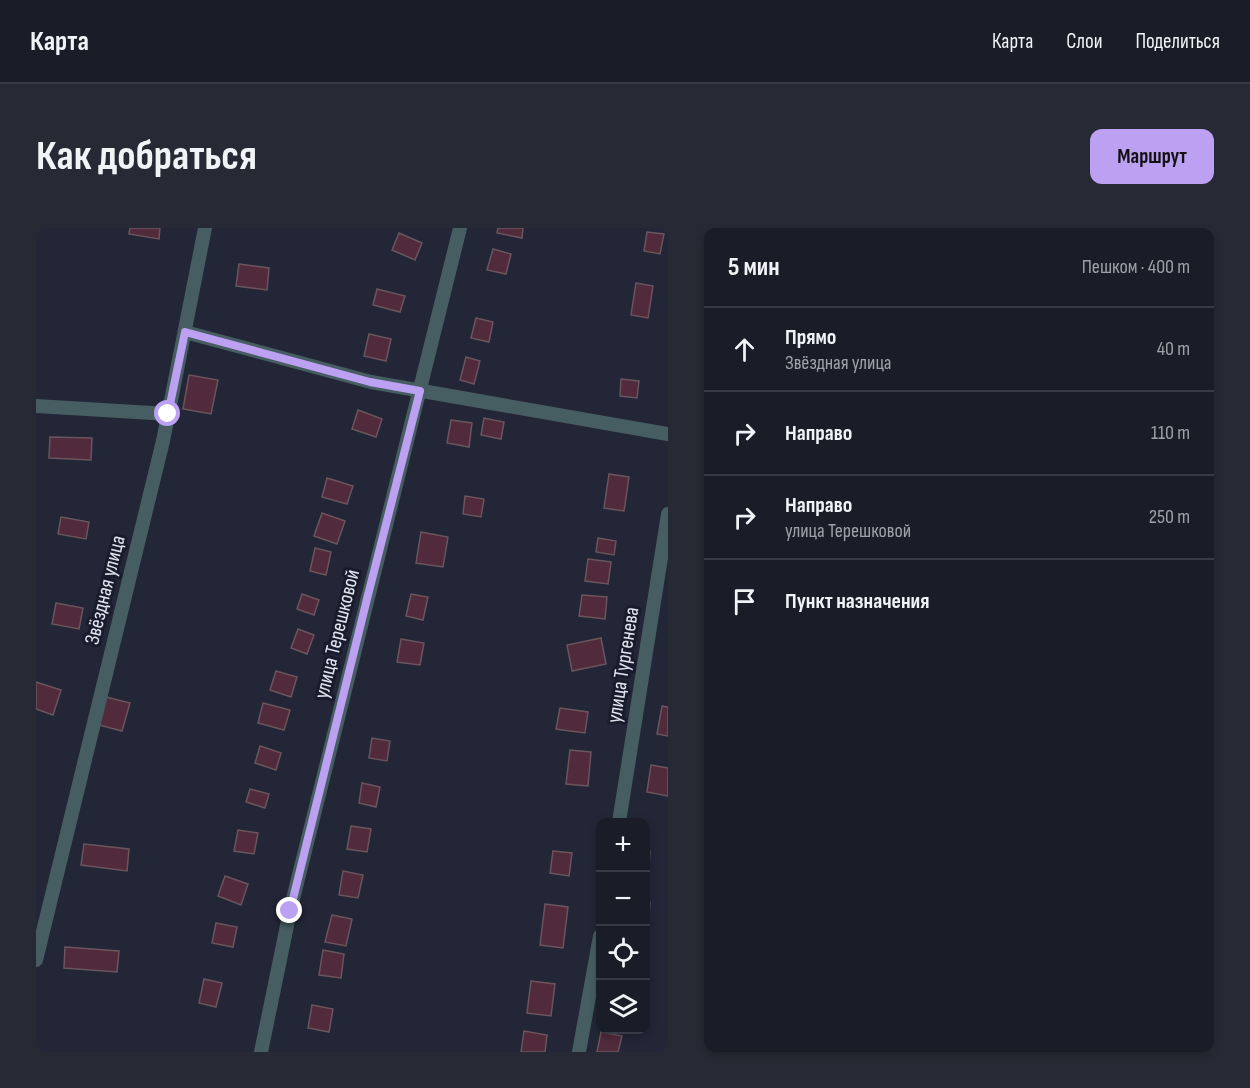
<!DOCTYPE html>
<html lang="ru">
<meta charset="utf-8">
<style>
body{margin:0;font-family:"Sofia Sans Condensed",sans-serif;background:#272934;color:#f1f3f6}
.controls{position:absolute;right:18px;bottom:18px;display:grid;overflow:hidden;border-radius:12px;box-shadow:0 3px 9px #0003}
.controls button{width:54px;height:54px;display:grid;place-items:center;padding:0;border:0;border-bottom:2px solid #383a45;background:#1a1c28;color:#f1f3f6;font:30px sans-serif}
.stop{position:absolute;width:18px;height:18px;margin:-14px;border:4px solid #bca0f2;border-radius:50%;background:#fff}
.stop.end{background:#bca0f2;border-color:#fff;box-shadow:0 2px 6px #0008}
.list{margin:0;padding:0;list-style:none}
h2{display:flex;justify-content:space-between;align-items:center;height:78px;margin:0;padding:0 24px;font-size:26px}
h2 small{font-size:20px;font-weight:400;color:#9fa1a8}
.list li{display:grid;grid-template-columns:39px 1fr auto;gap:18px;align-items:center;box-sizing:border-box;height:84px;padding:0 24px;border-top:2px solid #383a45}
.list b{display:block;font-size:22px;white-space:nowrap}
.list p{margin:0;font-size:20px;white-space:nowrap;color:#9fa1a8}
.list em{font-size:20px;font-style:normal;color:#9fa1a8}
.icon{flex:none;width:33px;height:33px;fill:none;stroke:currentColor;stroke-width:2;stroke-linecap:round;stroke-linejoin:round}
.map{position:relative;flex:none;width:632px;height:824px;overflow:hidden;border-radius:12px}
header{display:flex;align-items:center;gap:36px;box-sizing:border-box;height:84px;padding:0 30px;background:#1a1c28;border-bottom:2px solid #383a45}
header strong{font-size:28px}
nav{display:flex;gap:33px;margin-inline-start:auto;font-size:21px}
.intro{display:flex;align-items:center;justify-content:space-between;box-sizing:border-box;height:144px;padding:0 36px}
h1{margin:0;font-size:42px}
.button{padding:15px 27px;border-radius:12px;background:#bca0f2;color:#111;font-size:21px;font-weight:700}
main{display:flex;gap:36px;padding:0 36px}
aside{flex:1;background:#1a1c28;border-radius:12px;box-shadow:0 3px 9px #0003}
.map>svg:first-child{display:block}
.building{fill:#512a3b;stroke:#6a555d;stroke-width:1.5}
.lines{fill:none;stroke-linecap:round;stroke-linejoin:round}
.minor{stroke:#465d61;stroke-width:14}
.route{stroke:#bca0f2;stroke-width:8}
.labels{text-anchor:middle;dominant-baseline:central;stroke-width:6;stroke-linejoin:round;paint-order:stroke}
.street-label{font-size:21px;fill:#e2e5f0;stroke:#191c2c}
</style>
<header>
<strong>Карта</strong>
<nav><a>Карта</a><a>Слои</a><a>Поделиться</a></nav>
</header>
<div class="intro"><h1>Как добраться</h1><a class="button">Маршрут</a></div>
<main>
<div class="map">
<svg width="632" height="824" viewBox="0 0 632 824">
<rect width="100%" height="100%" fill="#222636"/>
<g class="building">
<path d="M94 0H124L123 11 93 6Z"/>
<path d="M462 0H487L486 10 461 5Z"/>
<path d="M611 4 628 6 624 26 608 23Z"/>
<path d="M363 5 386 15 379 32 356 22Z"/>
<path d="M457 21 475 26 470 46 451 42Z"/>
<path d="M203 36 233 40 231 62 200 58Z"/>
<path d="M600 55 617 58 612 90 595 87Z"/>
<path d="M341 61 369 68 364 84 337 77Z"/>
<path d="M440 90 457 94 453 114 435 110Z"/>
<path d="M333 106 355 111 350 133 328 128Z"/>
<path d="M430 129 444 133 438 156 424 152Z"/>
<path d="M153 147 182 152 175 186 147 181Z"/>
<path d="M585 151 603 153 601 170 584 168Z"/>
<path d="M322 182 346 191 340 209 316 201Z"/>
<path d="M448 190 468 194 465 211 445 207Z"/>
<path d="M415 192 436 195 433 219 411 215Z"/>
<path d="M14 209 56 210 55 232 13 230Z"/>
<path d="M573 246 593 249 588 283 568 280Z"/>
<path d="M291 250 317 258 311 276 286 269Z"/>
<path d="M429 268 448 271 445 289 427 286Z"/>
<path d="M286 285 309 293 301 316 278 308Z"/>
<path d="M25 289 53 294 50 311 22 306Z"/>
<path d="M385 304 412 309 407 339 380 335Z"/>
<path d="M562 310 580 313 578 327 560 324Z"/>
<path d="M279 320 295 324 290 347 274 343Z"/>
<path d="M552 331 575 334 572 356 549 353Z"/>
<path d="M266 366 283 372 278 387 261 381Z"/>
<path d="M375 366 392 369 387 392 370 388Z"/>
<path d="M546 367 571 369 569 391 543 388Z"/>
<path d="M20 375 47 380 43 401 16 396Z"/>
<path d="M262 401 278 407 271 426 255 420Z"/>
<path d="M565 410 570 436 536 443 531 417Z"/>
<path d="M365 411 388 415 384 437 361 434Z"/>
<path d="M240 443 261 449 255 469 234 462Z"/>
<path d="M0 454 25 462 17 487 0 481Z"/>
<path d="M70 469 94 475 86 503 63 497Z"/>
<path d="M227 475 254 482 248 502 222 495Z"/>
<path d="M626 478 632 479V508L621 506Z"/>
<path d="M524 480 552 484 549 505 520 501Z"/>
<path d="M336 510 354 513 351 533 333 530Z"/>
<path d="M224 518 245 525 240 542 219 535Z"/>
<path d="M534 522 555 524 552 558 530 556Z"/>
<path d="M615 537 632 540V568L611 564Z"/>
<path d="M326 555 344 559 340 579 323 575Z"/>
<path d="M214 561 233 566 229 580 210 574Z"/>
<path d="M315 598 335 601 331 624 311 621Z"/>
<path d="M202 602 222 605 218 626 198 623Z"/>
<path d="M48 616 93 621 91 643 45 637Z"/>
<path d="M517 623 536 625 533 648 514 645Z"/>
<path d="M610 623H614L612 650H610Z"/>
<path d="M307 643 327 647 322 670 303 667Z"/>
<path d="M189 648 212 656 205 677 182 668Z"/>
<path d="M610 674H614L613 690H610Z"/>
<path d="M509 676 532 679 527 720 504 717Z"/>
<path d="M296 687 316 691 310 718 289 714Z"/>
<path d="M180 695 201 699 197 719 176 715Z"/>
<path d="M29 719 83 723 81 744 28 740Z"/>
<path d="M287 722 308 726 305 750 283 747Z"/>
<path d="M168 751 186 755 180 779 163 775Z"/>
<path d="M495 753 519 756 515 788 491 785Z"/>
<path d="M276 777 297 781 293 804 272 800Z"/>
<path d="M488 803 511 807 509 824H485Z"/>
<path d="M565 804 586 808 582 824H561Z"/>
</g>
<g class="lines">
<g class="minor">
<path d="M149 104 335 154 632 206"/>
<path d="M0 178 133 186"/>
<path d="M583 594 632 286"/>
<path d="M0 732 127 213 169 0"/>
<path d="M225 824 254 683 424 0"/>
<path d="M543 824 564 708"/>
</g>
</g>
<g class="lines">
<path class="route" d="M132 186 149 104 334 154 384 163 332 367 254 683"/>
</g>
<g class="labels">
<g class="street-label">
<text transform="translate(69 362) rotate(-76)">Звёздная улица</text>
<text transform="translate(301 406) rotate(-76)">улица Терешковой</text>
<text transform="translate(587 437) rotate(-81)">улица Тургенева</text>
</g>
</g>
</svg>
<div class="controls">
<button>+</button>
<button>−</button>
<button><svg class="icon" aria-label="locate" viewBox="0 0 24 24"><circle cx="12" cy="12" r="6"/><path d="M12 2v4M12 18v4M2 12h4M18 12h4"/></svg></button>
<button><svg class="icon" aria-label="layers" viewBox="0 0 24 24"><path d="M12 4l9 5-9 5-9-5zM3 14l9 5 9-5"/></svg></button>
</div>
<div class="stop" style="left:132px;top:186px"></div>
<div class="stop end" style="left:254px;top:683px"></div>
</div>
<aside>
<h2>5 мин<small>Пешком · 400 m</small></h2>
<ul class="list">
<li><svg class="icon" aria-label="ahead" viewBox="0 0 24 24"><path d="M12 20V5M6 11l6-6 6 6"/></svg><div><b>Прямо</b><p>Звёздная улица</p></div><em>40 m</em></li>
<li><svg class="icon" aria-label="right" viewBox="0 0 24 24"><path d="M7 20v-9h11M14 6l5 5-5 5"/></svg><div><b>Направо</b></div><em>110 m</em></li>
<li><svg class="icon" aria-label="right" viewBox="0 0 24 24"><path d="M7 20v-9h11M14 6l5 5-5 5"/></svg><div><b>Направо</b><p>улица Терешковой</p></div><em>250 m</em></li>
<li><svg class="icon" aria-label="arrive" viewBox="0 0 24 24"><path d="M6 21V4h12l-3 4 3 4H6"/></svg><div><b>Пункт назначения</b></div></li>
</ul>
</aside>
</main>
